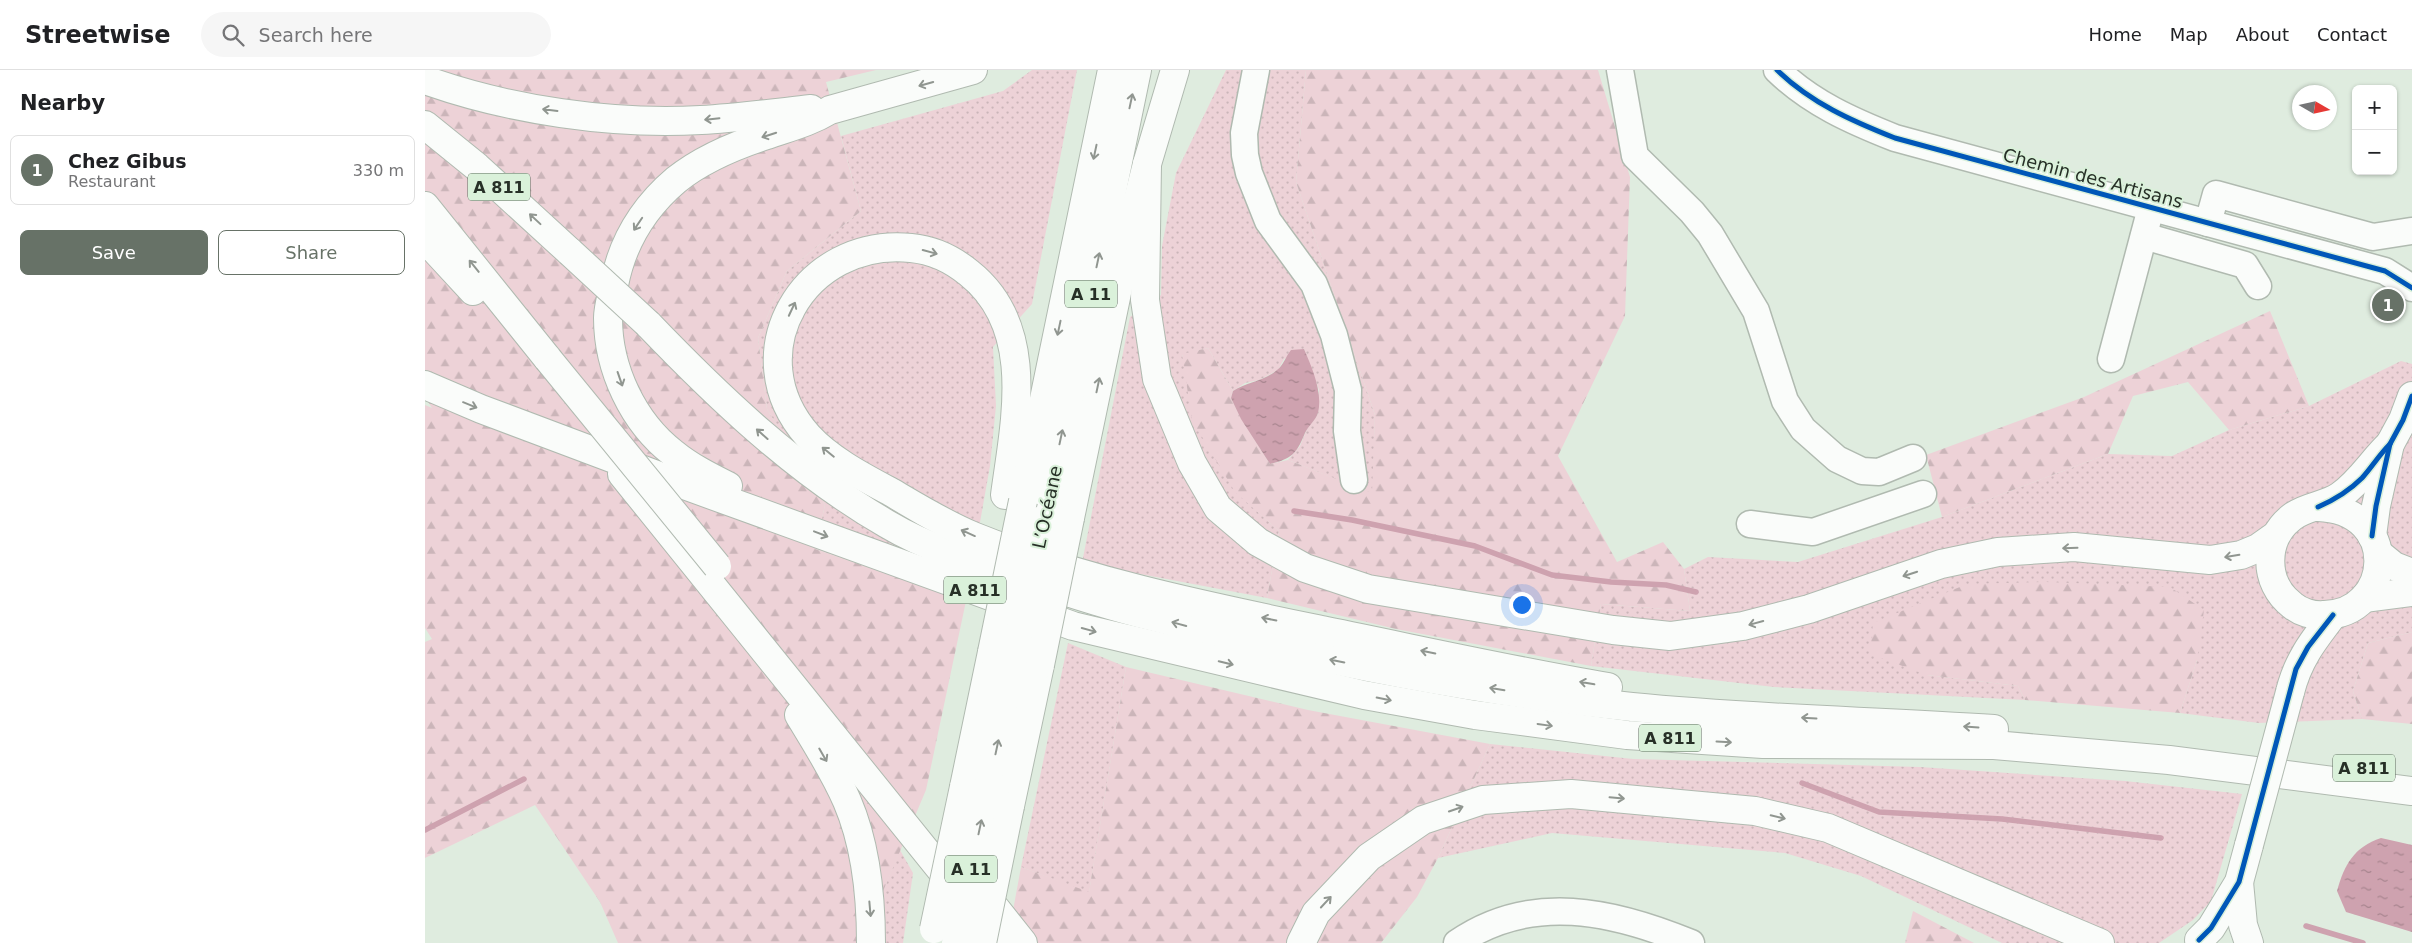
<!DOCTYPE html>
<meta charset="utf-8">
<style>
body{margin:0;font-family:"DejaVu Sans",sans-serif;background:#f6f6f6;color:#202124}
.controls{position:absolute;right:15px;top:15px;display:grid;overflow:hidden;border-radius:8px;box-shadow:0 1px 4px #0004}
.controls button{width:45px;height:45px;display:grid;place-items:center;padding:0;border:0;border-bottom:1px solid #e0e0e0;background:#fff;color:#202124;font:25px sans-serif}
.compass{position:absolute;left:1867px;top:15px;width:45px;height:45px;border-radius:50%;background:#fff;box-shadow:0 1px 4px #0004;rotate:99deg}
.you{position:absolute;left:1096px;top:534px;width:18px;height:18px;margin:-12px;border:4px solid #fff;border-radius:50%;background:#1a73e8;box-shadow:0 0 0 8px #1a73e833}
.badge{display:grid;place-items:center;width:32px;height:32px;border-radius:50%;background:#677267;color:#fff;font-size:16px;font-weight:700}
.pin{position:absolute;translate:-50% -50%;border:2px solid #fff;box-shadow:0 1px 5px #0006}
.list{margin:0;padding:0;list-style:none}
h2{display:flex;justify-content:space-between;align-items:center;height:65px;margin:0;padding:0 20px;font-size:21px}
h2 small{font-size:16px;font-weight:400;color:#757577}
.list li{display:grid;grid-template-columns:32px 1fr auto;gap:15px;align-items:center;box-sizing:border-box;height:70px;margin:0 10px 10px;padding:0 10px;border:1px solid #e0e0e0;border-radius:8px}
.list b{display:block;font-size:19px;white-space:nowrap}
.list p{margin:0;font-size:16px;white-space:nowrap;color:#757577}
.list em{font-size:16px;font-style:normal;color:#757577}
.actions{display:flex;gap:10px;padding:15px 20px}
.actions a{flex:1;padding:11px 0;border:1px solid #677267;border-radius:8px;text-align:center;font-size:18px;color:#677267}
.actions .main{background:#677267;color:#fff}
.icon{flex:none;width:28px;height:28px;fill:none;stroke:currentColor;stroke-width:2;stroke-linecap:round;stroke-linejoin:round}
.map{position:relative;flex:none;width:1987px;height:873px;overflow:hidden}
header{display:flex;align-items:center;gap:30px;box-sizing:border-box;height:70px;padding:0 25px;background:#fff;border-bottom:1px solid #e0e0e0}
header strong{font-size:24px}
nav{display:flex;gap:28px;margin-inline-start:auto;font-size:18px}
.search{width:350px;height:45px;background:#f6f6f6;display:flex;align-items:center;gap:12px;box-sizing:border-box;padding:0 18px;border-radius:28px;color:#757577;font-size:19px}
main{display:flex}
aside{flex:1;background:#fff}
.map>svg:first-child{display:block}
.grass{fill:url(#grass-dots)}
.forest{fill:url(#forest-firs)}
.water{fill:url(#water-ripples)}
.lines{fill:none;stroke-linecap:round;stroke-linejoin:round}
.stream{stroke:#cea2af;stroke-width:5.5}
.minor-casing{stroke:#b0bab0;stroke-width:29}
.major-casing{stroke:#b0bab0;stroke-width:30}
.highway-casing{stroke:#b0bab0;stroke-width:30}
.minor{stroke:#fafcfa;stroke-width:26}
.major{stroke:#fafcfa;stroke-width:28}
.highway{stroke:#fafcfa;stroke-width:28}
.major-bridge-casing{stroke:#b0bab0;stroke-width:30;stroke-linecap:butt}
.highway-bridge-casing{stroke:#b0bab0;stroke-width:30;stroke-linecap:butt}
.major-bridge{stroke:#fafcfa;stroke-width:28}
.highway-bridge{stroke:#fafcfa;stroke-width:28}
.cycleway-casing{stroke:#daf1da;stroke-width:8}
.cycleway{stroke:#0057b8;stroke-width:5}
.oneway{stroke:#909690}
.labels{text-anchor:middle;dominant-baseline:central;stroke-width:4;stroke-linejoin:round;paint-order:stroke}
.shield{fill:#daf1da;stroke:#5d6a5d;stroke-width:1}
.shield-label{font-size:16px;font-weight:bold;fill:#273027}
.street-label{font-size:18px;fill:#273027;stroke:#daf1da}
</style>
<header>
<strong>Streetwise</strong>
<div class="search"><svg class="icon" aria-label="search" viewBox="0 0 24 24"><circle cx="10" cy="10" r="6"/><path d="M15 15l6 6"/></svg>Search here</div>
<nav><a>Home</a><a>Map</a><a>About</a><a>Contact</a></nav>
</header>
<main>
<aside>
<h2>Nearby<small></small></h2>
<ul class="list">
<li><span class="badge">1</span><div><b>Chez Gibus</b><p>Restaurant</p></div><em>330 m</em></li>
</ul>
<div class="actions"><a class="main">Save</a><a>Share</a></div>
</aside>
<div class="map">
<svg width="1987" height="873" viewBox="0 0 1987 873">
<defs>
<pattern id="grass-dots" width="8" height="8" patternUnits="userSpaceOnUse" patternTransform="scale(1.25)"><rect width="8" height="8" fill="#edd2d7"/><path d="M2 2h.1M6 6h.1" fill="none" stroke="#cbb5b9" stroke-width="1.8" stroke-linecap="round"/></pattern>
<pattern id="forest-firs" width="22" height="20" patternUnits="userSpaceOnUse" patternTransform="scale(1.25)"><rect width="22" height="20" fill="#edd2d7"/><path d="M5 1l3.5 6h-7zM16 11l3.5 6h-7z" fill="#cbb5b9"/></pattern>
<pattern id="water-ripples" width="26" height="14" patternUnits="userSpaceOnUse" patternTransform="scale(1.25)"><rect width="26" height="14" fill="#cea2af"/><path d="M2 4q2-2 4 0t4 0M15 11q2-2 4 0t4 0" fill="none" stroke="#a7848e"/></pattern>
</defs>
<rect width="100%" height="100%" fill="#dfecdf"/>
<g class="grass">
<path d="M607 0H652L607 234 568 277 571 336 565 396 541 531 390 479 400 435 342 339 333 268 362 201 436 141 416 66 578 21Z"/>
<path d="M801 0H881L871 112 950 345 948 424 863 390 875 376 882 359 893 344 894 320 879 279 859 289 853 300 834 310 820 313 808 321 783 278 757 285 810 421 854 461 842 528 657 493 705 247 736 225 737 176 751 103Z"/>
<path d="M1976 291 1987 294V562L1943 573 1928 621 1937 649 1834 653 1755 643 1772 590 1502 605 1593 616 1600 630 1349 617 1166 596 1176 534 1265 541 1259 499 1283 487 1373 492 1517 447 1683 384 1747 386 1804 360 1884 336Z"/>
<path d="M643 573 701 597 664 823 596 797Z"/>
<path d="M1065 674 1208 689 1495 697 1700 711 1817 724 1786 831 1768 850 1734 873H1577L1436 806 1360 783 1127 763 1013 788Z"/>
<path d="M475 780 488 803 478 873H436Z"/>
</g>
<g class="forest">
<path d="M0 0H451L401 12 436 141 362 201 333 268 342 339 400 435 390 479 541 531 501 720 436 873H193L175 832 110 735 0 788V572L7 569 0 558V335L7 338 0 327Z"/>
<path d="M881 0H1173L1205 107 1200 246 1133 386 1192 492 1238 472 1259 499 1265 541 1176 534 1166 596 971 559 842 528 854 461 810 422 767 350 757 284 783 278 808 321 806 328 816 348 845 394 863 390 947 423 950 345 871 112Z"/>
<path d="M1845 241 1884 336 1804 360 1763 312 1708 326 1683 384 1517 447 1501 385 1659 327Z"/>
<path d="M1621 512 1745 517 1779 540 1772 590 1755 643 1600 630 1593 616 1502 605 1445 584 1448 553 1542 514Z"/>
<path d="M1987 562V654L1937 649 1928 621 1943 573Z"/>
<path d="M701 597 883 640 1065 674 1013 788 992 827 956 873H582L596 797 664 822Z"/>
<path d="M1488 841 1549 873H1480Z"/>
</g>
<g class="water">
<path d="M879 279C887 298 898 322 893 343 891 350 883 356 880 363 872 383 867 389 845 394L816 349 806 328 808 321C822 312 840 311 852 300 858 296 861 286 866 280Z"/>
<path d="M1956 768 1987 775V862L1921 842 1912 821C1919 795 1929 777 1956 768Z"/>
</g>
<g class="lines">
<g class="stream">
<path d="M869 441 927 450 1050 476 1127 505 1186 512 1241 515 1271 522"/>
<path d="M1377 713 1454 742 1577 749 1736 768"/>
<path d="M0 760 99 709"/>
<path d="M1881 856 1938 873"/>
</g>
<defs>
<g id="minor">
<path d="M831 0 819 63 820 85 824 103 843 151 889 214 909 265 923 320 922 361 929 410"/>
<path d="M1195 0 1210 86 1267 142 1285 164 1331 241 1360 331 1378 359 1412 389 1437 401 1454 402 1488 388"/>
<path d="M1352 0C1386 33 1427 51 1470 68L1960 201 1987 218"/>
<path d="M1783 153 1791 124 1948 167 1986 161"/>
<path d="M1719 166 1820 195 1833 216"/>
<path d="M1686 289 1726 138"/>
<path d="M1325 454 1388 462 1498 424"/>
<path d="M1032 873C1106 822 1188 841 1266 873"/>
</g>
<g id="major">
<path d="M1893 437C1977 440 1968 544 1899 545 1888 546 1875 542 1867 535 1838 513 1838 469 1867 447 1881 436 1901 436 1915 426 1936 411 1947 391 1965 374"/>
<path d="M1947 466 1951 436 1965 374 1978 350 1987 326"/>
<path d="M1953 483 1969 496 1987 503"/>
<path d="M1865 622C1873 590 1888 571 1908 545"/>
<path d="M1814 812 1818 855 1824 873"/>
<path d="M1774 870 1786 858 1814 812 1824 775"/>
</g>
<g id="highway">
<path d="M0 10C84 40 187 55 276 50 313 48 350 43 386 39"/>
<path d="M0 55 52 97 145 182"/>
<path d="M722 94 720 230 732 309 767 393 793 438 833 472 880 498 943 519 1188 560 1245 566 1318 556 1384 539 1516 494 1573 482 1649 477 1785 490 1816 485 1833 478 1850 466"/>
<path d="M0 136 123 289"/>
<path d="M0 169 48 221"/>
<path d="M223 254C295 329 372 402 462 454 504 479 551 493 597 507 641 522 684 536 729 547 886 589 1045 621 1207 637 1327 649 1449 651 1569 659"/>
<path d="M0 315 56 339 237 407 648 556 939 625 1050 645 1202 665 1338 674 1569 675 1744 690 1987 721"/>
<path d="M197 404 575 873"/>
<path d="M303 416C285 407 265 397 248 383 208 352 183 299 183 248 183 237 187 225 189 215 197 173 218 138 251 110 277 89 311 75 342 65 365 57 385 52 405 40L548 0"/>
<path d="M580 425C590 351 612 257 544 203 527 189 508 180 486 178 379 167 310 284 383 366 405 390 438 407 466 422 493 438 519 454 548 466 662 512 781 536 901 561 995 580 1088 601 1183 617"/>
<path d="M598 431 687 0"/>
<path d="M645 448 704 165 722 94 750 0"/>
<path d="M619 449 712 0"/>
<path d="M1939 528 1987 522"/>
<path d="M374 645C391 673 409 701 422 731 441 775 446 826 446 873"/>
<path d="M539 717 567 582"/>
<path d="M562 725 591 584"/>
<path d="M585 736 615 595"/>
<path d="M571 839 598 873"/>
<path d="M876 873 891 843 944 787 998 750 1058 730 1146 724 1330 741 1403 758 1675 873"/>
</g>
</defs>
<use href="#minor" class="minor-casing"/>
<use href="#major" class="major-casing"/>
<use href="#highway" class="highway-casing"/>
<use href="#minor" class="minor"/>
<use href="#major" class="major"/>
<use href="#highway" class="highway"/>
<defs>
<path id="major-bridge" d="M1824 775 1865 622"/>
<g id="highway-bridge">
<path d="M145 182 223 254"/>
<path d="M123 289 292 496"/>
<path d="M567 582 598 431"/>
<path d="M591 584 619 449"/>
<path d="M615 595 645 448"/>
<path d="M509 859 539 717"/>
<path d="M531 873 562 725"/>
<path d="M557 873 585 736"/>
</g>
</defs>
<use href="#major-bridge" class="major-bridge-casing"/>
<use href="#highway-bridge" class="highway-bridge-casing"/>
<use href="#major-bridge" class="major-bridge"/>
<use href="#highway-bridge" class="highway-bridge"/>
<defs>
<g id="cycleway">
<path d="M1352 0C1386 33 1427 51 1470 68L1960 201 1987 218"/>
<path d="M1893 437C1909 430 1924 421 1937 408 1947 397 1954 385 1965 374"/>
<path d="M1947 466 1951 436 1965 374 1978 350 1987 326"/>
<path d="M1774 870 1786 858 1814 812 1871 599 1883 577 1908 545"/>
</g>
</defs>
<use href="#cycleway" class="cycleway-casing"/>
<use href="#cycleway" class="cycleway"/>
</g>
<defs><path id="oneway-shaft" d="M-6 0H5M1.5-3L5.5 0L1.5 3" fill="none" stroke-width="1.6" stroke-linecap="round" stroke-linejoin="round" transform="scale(1.25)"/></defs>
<g class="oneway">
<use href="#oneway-shaft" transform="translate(501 14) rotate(164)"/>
<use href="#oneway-shaft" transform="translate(706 31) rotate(-78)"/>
<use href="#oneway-shaft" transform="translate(125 40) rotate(-173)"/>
<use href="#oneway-shaft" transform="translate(287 49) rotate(174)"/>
<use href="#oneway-shaft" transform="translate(344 65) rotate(162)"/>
<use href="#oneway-shaft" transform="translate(670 82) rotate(102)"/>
<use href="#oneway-shaft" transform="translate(110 149) rotate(-137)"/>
<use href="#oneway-shaft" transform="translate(213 154) rotate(124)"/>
<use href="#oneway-shaft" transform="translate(505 182) rotate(15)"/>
<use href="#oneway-shaft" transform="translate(673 190) rotate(-78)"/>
<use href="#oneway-shaft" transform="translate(49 196) rotate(-129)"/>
<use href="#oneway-shaft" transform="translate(367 239) rotate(-65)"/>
<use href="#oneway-shaft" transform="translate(634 258) rotate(102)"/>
<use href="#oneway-shaft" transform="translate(195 309) rotate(71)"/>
<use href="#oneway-shaft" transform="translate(673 315) rotate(-78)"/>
<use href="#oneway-shaft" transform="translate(45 335) rotate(22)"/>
<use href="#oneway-shaft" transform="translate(337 364) rotate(-138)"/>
<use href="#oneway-shaft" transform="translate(636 367) rotate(-78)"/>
<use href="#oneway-shaft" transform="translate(403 382) rotate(-141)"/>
<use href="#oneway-shaft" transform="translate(543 463) rotate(-156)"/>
<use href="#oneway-shaft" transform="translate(396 464) rotate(21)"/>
<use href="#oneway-shaft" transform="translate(1645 478) rotate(178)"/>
<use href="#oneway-shaft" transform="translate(1807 486) rotate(171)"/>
<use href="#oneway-shaft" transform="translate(1485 504) rotate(162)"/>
<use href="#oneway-shaft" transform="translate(844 549) rotate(-168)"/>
<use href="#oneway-shaft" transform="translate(1331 553) rotate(165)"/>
<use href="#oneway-shaft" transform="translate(754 554) rotate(-165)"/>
<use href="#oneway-shaft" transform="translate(664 560) rotate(15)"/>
<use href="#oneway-shaft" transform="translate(1003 582) rotate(-168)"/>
<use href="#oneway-shaft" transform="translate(912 591) rotate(-169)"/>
<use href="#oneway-shaft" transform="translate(801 593) rotate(14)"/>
<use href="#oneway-shaft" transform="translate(1162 613) rotate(-170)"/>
<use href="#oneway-shaft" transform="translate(1072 619) rotate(-171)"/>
<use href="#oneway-shaft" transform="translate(959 629) rotate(11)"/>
<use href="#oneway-shaft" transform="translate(1384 648) rotate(-177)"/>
<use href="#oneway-shaft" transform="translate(1120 655) rotate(8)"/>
<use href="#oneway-shaft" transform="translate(1546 657) rotate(-176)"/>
<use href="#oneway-shaft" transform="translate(1299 672) rotate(3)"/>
<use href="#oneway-shaft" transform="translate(572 677) rotate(-78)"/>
<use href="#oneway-shaft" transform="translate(398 685) rotate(60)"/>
<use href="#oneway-shaft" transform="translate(1192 728) rotate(5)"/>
<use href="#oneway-shaft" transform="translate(1031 739) rotate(-19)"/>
<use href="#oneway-shaft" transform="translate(1353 747) rotate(13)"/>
<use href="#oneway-shaft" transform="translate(555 757) rotate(-78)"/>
<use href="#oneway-shaft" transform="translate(901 832) rotate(-47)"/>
<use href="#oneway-shaft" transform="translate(445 839) rotate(85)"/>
</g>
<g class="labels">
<g class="shield">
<rect x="43" y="103.5" width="62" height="27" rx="4"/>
<rect x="640" y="210.5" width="52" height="27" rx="4"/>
<rect x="519" y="506.5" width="62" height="27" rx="4"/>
<rect x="1214" y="654.5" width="62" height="27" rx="4"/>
<rect x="1908" y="684.5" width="62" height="27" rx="4"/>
<rect x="520" y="785.5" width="52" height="27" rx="4"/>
</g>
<g class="shield-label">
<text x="74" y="117">A 811</text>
<text x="666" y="224">A 11</text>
<text x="550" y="520">A 811</text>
<text x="1245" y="668">A 811</text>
<text x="1939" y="698">A 811</text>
<text x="546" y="799">A 11</text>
</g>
<g class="street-label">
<text transform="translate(1668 108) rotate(15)">Chemin des Artisans</text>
<text transform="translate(622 437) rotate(-78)">L’Océane</text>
</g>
</g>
</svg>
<div class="controls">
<button>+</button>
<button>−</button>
</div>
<svg class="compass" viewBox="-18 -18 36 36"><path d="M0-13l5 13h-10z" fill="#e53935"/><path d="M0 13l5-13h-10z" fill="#757577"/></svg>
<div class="you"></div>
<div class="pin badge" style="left:1963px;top:235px">1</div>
</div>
</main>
